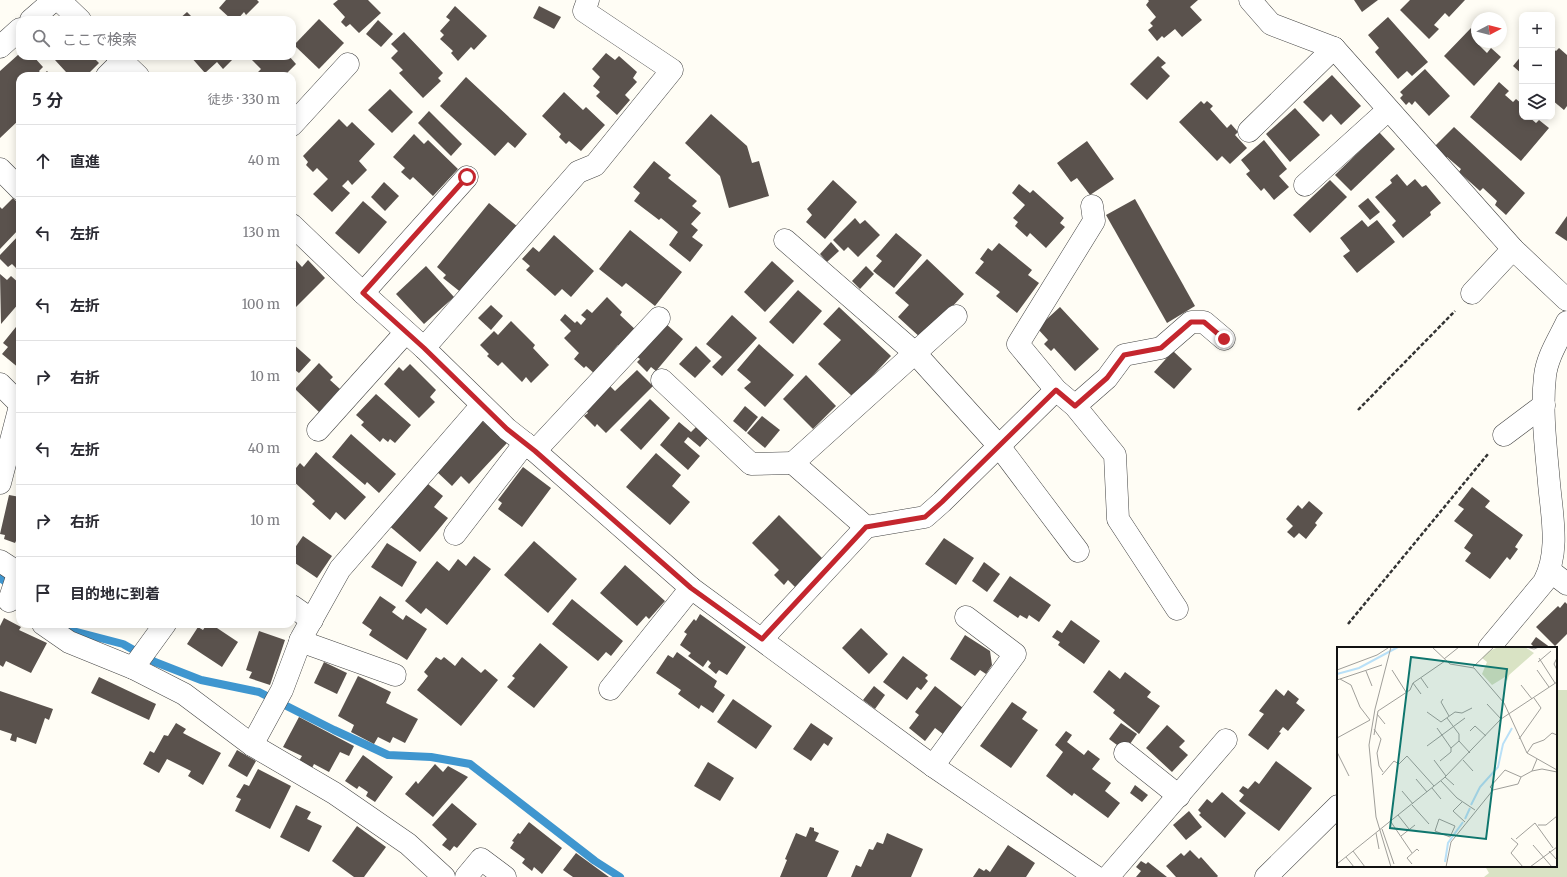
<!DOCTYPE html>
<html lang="ja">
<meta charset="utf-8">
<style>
body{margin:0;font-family:Merriweather,"Noto Sans JP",serif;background:#f7f7f7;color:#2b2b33}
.controls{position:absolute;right:12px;top:12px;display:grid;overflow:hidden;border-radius:8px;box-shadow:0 2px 10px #0003}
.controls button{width:36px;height:36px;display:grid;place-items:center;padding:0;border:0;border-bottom:1px solid #e1e1e2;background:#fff;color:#2b2b33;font:20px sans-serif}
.compass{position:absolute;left:1471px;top:12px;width:36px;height:36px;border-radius:50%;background:#fff;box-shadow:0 2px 10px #0003;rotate:83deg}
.stop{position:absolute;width:12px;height:12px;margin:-9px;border:3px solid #c4262e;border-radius:50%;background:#fff}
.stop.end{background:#c4262e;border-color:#fff;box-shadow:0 1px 4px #0008}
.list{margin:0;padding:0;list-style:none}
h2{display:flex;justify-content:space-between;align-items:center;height:52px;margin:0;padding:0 16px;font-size:17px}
h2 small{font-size:13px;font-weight:400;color:#7c7c81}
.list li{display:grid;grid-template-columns:26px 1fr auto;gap:12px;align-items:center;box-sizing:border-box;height:72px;padding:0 16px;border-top:1px solid #e1e1e2}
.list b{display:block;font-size:15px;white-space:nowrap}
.list em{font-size:13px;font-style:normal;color:#7c7c81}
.icon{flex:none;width:22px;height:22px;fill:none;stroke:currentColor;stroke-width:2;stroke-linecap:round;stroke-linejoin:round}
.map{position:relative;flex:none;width:1567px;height:877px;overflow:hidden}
.search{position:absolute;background:#fff;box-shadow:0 2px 10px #0003;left:16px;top:16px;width:280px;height:44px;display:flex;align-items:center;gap:10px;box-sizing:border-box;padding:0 14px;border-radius:12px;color:#7c7c81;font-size:15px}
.panel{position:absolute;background:#fff;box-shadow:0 2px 10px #0003;left:16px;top:72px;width:280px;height:556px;border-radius:12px}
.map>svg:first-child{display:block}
.cemetery{fill:#d9e3c4}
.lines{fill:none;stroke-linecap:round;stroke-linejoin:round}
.stream{stroke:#3f96cf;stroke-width:8}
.building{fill:#5a524d}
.minor-casing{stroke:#444;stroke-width:23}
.path{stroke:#333;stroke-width:2.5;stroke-dasharray:4 2;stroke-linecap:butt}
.minor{stroke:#fff;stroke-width:22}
.route{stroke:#c4262e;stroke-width:5}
.inset-river{fill:none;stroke:#b9e0f7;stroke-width:2}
.inset-road{fill:none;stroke:#a09f9a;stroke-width:1}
.view{fill:#0f766e;fill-opacity:0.15;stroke:#0f766e;stroke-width:2}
.inset-edge{fill:none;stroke:#111;stroke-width:2}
</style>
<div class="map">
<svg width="1567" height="877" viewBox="0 0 1567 877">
<rect width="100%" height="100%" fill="#fffdf5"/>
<path class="cemetery" d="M1556 690H1567V877H1484L1489 873 1485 866H1556Z"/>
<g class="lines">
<g class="stream">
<path d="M0 578 13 587"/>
<path d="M63 624 73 631 123 644 155 662 201 680 259 692 334 730 388 755 431 757 470 764 595 861 620 877"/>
</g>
</g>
<g class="building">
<path d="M226 0H257L259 2 246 15 244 12 237 20H232L219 8Z"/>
<path d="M338 0H368L381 13 359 33 350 24 346 27 341 22 345 17 333 4Z"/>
<path d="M1148 0H1198L1190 7 1202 20 1182 37 1175 29 1164 38 1162 36 1157 41 1148 30 1153 26 1150 23 1156 17 1146 5 1149 1Z"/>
<path d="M1354 0H1378L1362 12Z"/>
<path d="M1410 0H1465L1449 17 1445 13 1434 25 1439 29 1429 39 1400 10Z"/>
<path d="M455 6 487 36 474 50 471 47 458 61 451 53 453 51 440 39 444 35 440 31 450 20 446 17Z"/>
<path d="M539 6 561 17 554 29 533 18Z"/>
<path d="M187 12 195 20H178Z"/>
<path d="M1388 17 1428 62 1412 76 1407 71 1398 79 1375 52 1379 48 1368 35Z"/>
<path d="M319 19 344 43 319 69 294 45Z"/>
<path d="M378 20 393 34 381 47 366 34Z"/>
<path d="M1471 28 1477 34 1476 42 1487 53 1491 48 1501 57 1474 86 1444 56Z"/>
<path d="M404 32 443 73 438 78 441 81 423 98 399 73 403 70 391 58 398 51 391 44Z"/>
<path d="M1552 48 1556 51 1559 48 1567 55V106L1564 110 1552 100Z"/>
<path d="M606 53 615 60 619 56 637 72 633 78 637 82 625 95 630 100 617 115 596 96 600 92 593 86 600 77 592 69Z"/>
<path d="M19 54 22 57 24 56H33L43 67 39 71 42 75 47 71 52 76H20V119L0 138V71Z"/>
<path d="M1522 55V74L1513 66Z"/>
<path d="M56 56H92L99 63 86 76H65L64 75 66 72 55 60 57 58Z"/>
<path d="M190 56H234L235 57 223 69 217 62 205 73Z"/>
<path d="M256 56H289L296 64 284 76H267L266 75 262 76 258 72 261 69 252 60Z"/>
<path d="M1158 56 1166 63 1161 67 1170 76 1147 100 1130 84Z"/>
<path d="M1425 69 1450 96 1429 116 1415 101 1412 105 1409 102 1406 105 1400 98 1403 95 1400 92Z"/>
<path d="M1332 75 1361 106 1341 125 1331 114 1323 122 1303 102Z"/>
<path d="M466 77 527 134 515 148 508 142 495 156 440 106Z"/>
<path d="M1499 82 1509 91 1505 95 1513 102 1516 99 1522 104V117H1529L1536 123 1539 120 1549 128 1521 161 1470 117Z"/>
<path d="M390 89 413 112 392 133 368 110Z"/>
<path d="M564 92 583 110 586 107 605 125 581 151 569 141 566 144 559 137 561 134 542 116Z"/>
<path d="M1201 101 1204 104 1207 101 1213 106 1210 109 1227 128 1231 124 1238 132 1235 135 1247 148 1230 164 1222 156 1217 161 1179 122Z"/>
<path d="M1295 108 1320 135 1290 162 1266 134Z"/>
<path d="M429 111 462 144 451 156 418 123Z"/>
<path d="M711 114 747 146 752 163 759 161 769 196 729 208 720 176 685 143Z"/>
<path d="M339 119 347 127 352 122 375 144 359 161 367 170 352 185 348 180 342 186 350 193 332 212 313 194 328 179 317 168 313 172 306 165 308 162 303 156Z"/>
<path d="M1454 127 1525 193 1506 215 1495 205 1497 201 1483 188 1480 191 1459 172 1461 169 1447 157 1445 159 1433 148Z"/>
<path d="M1379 132 1395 149 1351 191 1335 175Z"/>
<path d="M414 134 424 144 428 140 458 169 433 196 413 177 410 180 401 172 405 168 393 157Z"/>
<path d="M1264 140 1287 169 1279 176 1289 187 1274 200 1264 188 1261 191 1246 174 1250 171 1241 160Z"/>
<path d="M1087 141 1114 179 1090 195 1077 178 1071 182 1057 163Z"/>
<path d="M654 161 671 175 668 178 697 201 692 206 701 213 691 224 698 230 692 237 703 245 690 262 669 245 678 232 661 218 659 220 634 201 640 193 633 187Z"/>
<path d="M1397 174 1407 186 1415 179 1422 187 1426 185 1441 203 1430 212 1431 215 1403 238 1392 225 1396 221 1375 197 1392 183 1390 180Z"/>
<path d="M833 180 857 202 825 239 806 222 812 215 807 209Z"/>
<path d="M1330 180 1347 197 1310 233 1293 215Z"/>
<path d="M384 182 399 196 385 211 371 197Z"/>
<path d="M1019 184 1030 193 1033 190 1064 218 1060 223 1065 227 1046 248 1030 233 1027 237 1015 226 1018 222 1013 218 1025 205 1012 193Z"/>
<path d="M13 198 20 205V228L0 249V207L2 209Z"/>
<path d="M1368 198 1380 212 1370 220 1358 206Z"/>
<path d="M1135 199 1195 306 1167 323 1106 215Z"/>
<path d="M363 201 387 222 359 254 335 233Z"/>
<path d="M489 203 518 227 463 294 443 278 446 275 437 267Z"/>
<path d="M1567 216V241L1555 233Z"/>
<path d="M855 218 860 224 865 220 880 235 858 257 848 247 844 251 833 240Z"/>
<path d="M1362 220 1368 227 1377 220 1395 242 1357 273 1343 256 1350 251 1340 238Z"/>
<path d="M630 230 682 272 655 306 626 283 622 287 599 269Z"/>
<path d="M896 233 922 255 894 288 873 271 882 261 876 256Z"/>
<path d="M20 234V272L12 264 8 267 0 259V255Z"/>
<path d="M554 235 594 271 571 297 562 289 555 296 526 270 530 266 522 259 533 247 539 252Z"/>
<path d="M831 242 839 251 827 262 820 254Z"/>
<path d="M999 243 1032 270 1028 275 1039 283 1017 313 996 296 1000 292 975 273 984 262 980 259 988 248 992 251Z"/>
<path d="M292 256 302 267 308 260 325 278 292 311Z"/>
<path d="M927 259 964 294 922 339 898 317 909 305 895 293Z"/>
<path d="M772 261 794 281 765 312 744 292Z"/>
<path d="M426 266 454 297 424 324 396 294Z"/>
<path d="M866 266 874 274 860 289 852 281Z"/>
<path d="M0 274 7 280 11 276 20 284V302L1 324Z"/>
<path d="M798 290 822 311 793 344 769 322Z"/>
<path d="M607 297 622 312 620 315 638 332 622 349 618 345 611 353 615 357 597 376 586 366 584 368 574 359 579 353 564 338 571 331 560 320 565 314 575 323 577 321 581 325 586 319 581 315 587 309 592 313Z"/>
<path d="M491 305 503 316 491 330 478 318Z"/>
<path d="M839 307 891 356 853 397 818 364 841 340 823 324Z"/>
<path d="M1060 307 1099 349 1075 371 1054 348 1051 351 1044 344 1048 340 1037 328Z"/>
<path d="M732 315 757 338 722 376 712 367 722 357 706 344Z"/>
<path d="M511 321 535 345 533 348 549 365 531 383 526 377 522 382 502 362 498 366 487 356 489 354 480 345 494 331 498 335Z"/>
<path d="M20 322V369L2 354 8 347 3 343Z"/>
<path d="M665 323 683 339 656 371 651 367 647 372 637 362 640 359 636 356Z"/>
<path d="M292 343 311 360 299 373 295 370 292 374Z"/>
<path d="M759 344 794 375 765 407 744 388 751 382 737 370Z"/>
<path d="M696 346 711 361 695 378 679 364Z"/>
<path d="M1173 351 1192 369 1174 389 1154 372Z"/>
<path d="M319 363 333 377 330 380 340 389 319 412 295 389Z"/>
<path d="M410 364 436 390 430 397 435 402 419 418 384 384 399 367 403 371Z"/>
<path d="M637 370 653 386 606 433 597 424 595 427 584 416 588 413 584 408 608 384 615 391Z"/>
<path d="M806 375 836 406 813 429 783 399Z"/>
<path d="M376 394 411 425 395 443 390 439 388 442 383 438 380 442 361 425 364 422 356 415Z"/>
<path d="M650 399 670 418 641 450 620 430Z"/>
<path d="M745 406 758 417 746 432 733 421Z"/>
<path d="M762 416 780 430 765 448 747 433Z"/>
<path d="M480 419 507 443 469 484 461 476 452 486 435 470Z"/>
<path d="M679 422 691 432 696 427 708 438 700 447 688 437 684 442 700 456 688 470 660 445Z"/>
<path d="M351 434 396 474 379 493 367 482 365 485 332 457Z"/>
<path d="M316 452 366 497 345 520 336 512 330 520 312 504 315 501 292 480 294 477 292 473 300 463 304 467Z"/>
<path d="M656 453 681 475 672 486 690 502 670 525 626 487Z"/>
<path d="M523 467 551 488 522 527 498 509 502 503 498 500Z"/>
<path d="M423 480 443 496 434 507 448 518 420 552 387 524Z"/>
<path d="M1472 487 1490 501 1485 507 1523 535 1515 547 1518 549 1510 560 1507 557 1490 579 1465 561 1471 553 1464 548 1473 535 1454 521 1464 509 1458 505Z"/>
<path d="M9 495 20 497V540L17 539 15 543 4 539 5 535 0 534Z"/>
<path d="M1309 501 1323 513 1315 523 1317 525 1306 539 1299 533 1294 538 1287 532 1293 526 1286 519 1298 505 1302 509Z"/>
<path d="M779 515 823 559 796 588 788 580 784 585 774 575 779 570 752 543Z"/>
<path d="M303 536 332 556 317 578 292 561V552Z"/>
<path d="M944 538 974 558 956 585 925 564Z"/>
<path d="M534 541 577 579 548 613 504 575Z"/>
<path d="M387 543 417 562 402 587 371 567Z"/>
<path d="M474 556 491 569 447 625 426 608 421 614 405 601 437 561 449 571 458 559 466 566Z"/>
<path d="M984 562 1000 574 987 592 972 581Z"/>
<path d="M625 565 665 601 649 619 646 616 637 626 600 593Z"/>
<path d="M1010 576 1051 605 1039 622 1029 615 1027 619 1020 615 1018 618 993 601Z"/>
<path d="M380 596 396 607 392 612 403 620 406 615 427 629 407 660 369 635 372 630 362 623Z"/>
<path d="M572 599 623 641 611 656 606 652 598 661 552 624Z"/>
<path d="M1565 602 1567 604V634L1555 646 1536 627 1558 606 1560 608Z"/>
<path d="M700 614 746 647 727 675 719 670 716 674 708 667 711 663 708 660 703 667 688 656 691 653 680 645 687 634 684 632 694 619 696 621Z"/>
<path d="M4 618 21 627 19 630 47 643 31 673 6 661 3 667 0 665V626Z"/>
<path d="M1071 620 1100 641 1084 664 1058 645 1060 642 1052 637 1057 630 1062 633Z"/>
<path d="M207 624H211L238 642 222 667 187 644 198 627 203 630Z"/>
<path d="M861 628 888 654 869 674 842 648Z"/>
<path d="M259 631 285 640 270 685 249 678 252 672 246 670Z"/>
<path d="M965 635 990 651 992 665 986 674 980 670 975 676 950 659Z"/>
<path d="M1536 637 1551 648H1535L1531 644Z"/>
<path d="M540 643 568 667 534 708 507 687 515 678 512 676Z"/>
<path d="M677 652 717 681 714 687 725 695 713 713 701 705 699 709 678 694 681 690 656 673 668 655 673 658Z"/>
<path d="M903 656 928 675 925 678 928 681 921 690 917 687 907 700 883 682Z"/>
<path d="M436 657 441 660 444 657 455 666 462 657 481 673 485 669 498 680 461 726 417 690 428 676 424 672Z"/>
<path d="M324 662 347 673 337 694 314 683Z"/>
<path d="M1109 670 1120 679 1125 672 1151 692 1147 697 1160 706 1139 734 1113 713 1115 710 1093 692Z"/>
<path d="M358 676 391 692 386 703 418 719 405 743 393 737 390 743 378 737 374 744 351 732 354 725 338 716Z"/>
<path d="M99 677 156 704 149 720 91 693Z"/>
<path d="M874 686 885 695 875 709 863 700Z"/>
<path d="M935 686 963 708 943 734 935 728 925 741 909 728 919 715 915 712Z"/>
<path d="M1276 689 1284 696 1288 690 1299 699 1296 703 1305 710 1288 731 1283 727 1279 732 1281 733 1268 750 1248 735 1264 714 1259 711Z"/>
<path d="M0 691 53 709 49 720 45 718 36 744 17 737 16 742 10 740 12 734 0 730Z"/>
<path d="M733 699 772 726 756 749 717 722Z"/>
<path d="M1012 702 1027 712 1022 719 1038 730 1011 768 980 746Z"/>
<path d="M299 717 354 746 349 756 340 752 329 772 314 764 312 768 299 761 302 756 283 747Z"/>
<path d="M176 723 186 729 183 733 221 753 203 785 188 776 191 771 167 759 159 773 143 764 150 751 154 753 164 735 168 736Z"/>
<path d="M811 723 833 738 828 746 824 743 811 761 793 749Z"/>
<path d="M1121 723 1137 734 1125 751 1109 739Z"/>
<path d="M1167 725 1185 741 1179 747 1188 755 1172 772 1146 748Z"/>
<path d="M1066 731 1072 735 1067 742 1084 755 1088 750 1100 759 1092 769 1111 783 1105 791 1120 803 1108 818 1074 793 1072 796 1046 776 1063 752 1055 745Z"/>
<path d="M237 750 256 761 247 777 228 766Z"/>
<path d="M363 755 393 777 375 802 366 796 368 792 359 786 357 789 345 781Z"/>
<path d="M1276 761 1312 788 1279 831 1239 801 1244 795 1239 791 1243 786 1248 789 1255 781 1259 784Z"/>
<path d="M708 762 734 778 720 801 694 786Z"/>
<path d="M435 764 443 772 448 766 468 777 433 817 405 794 416 781 418 784Z"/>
<path d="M258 769 291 786 270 829 235 811 241 799 236 797 244 784 249 786Z"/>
<path d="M1135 785 1148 795 1142 802 1130 793Z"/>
<path d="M1222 792 1246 813 1225 838 1199 815 1201 813 1198 810 1207 799 1212 803Z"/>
<path d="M452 803 477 824 457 848 454 846 450 851 442 845 447 839 432 825Z"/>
<path d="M296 805 311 812 307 819 322 826 309 852 280 837Z"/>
<path d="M1189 811 1202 827 1186 840 1173 825Z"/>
<path d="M529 822 562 848 542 874 534 867 532 871 522 863 525 859 510 848 514 842 512 841 518 833 520 834Z"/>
<path d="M357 826 386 847 364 877H354L332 861Z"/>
<path d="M810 827 814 828V831L819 833 815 841 839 851 827 877H780L787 860 785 859 796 833 806 837Z"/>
<path d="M887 833 923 849 911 877H851L856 865 861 867 869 849 873 850 877 842 883 844Z"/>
<path d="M1008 845 1035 863 1026 877H973L979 868 984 871 986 869 990 872Z"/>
<path d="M1190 850 1199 859 1201 857 1218 876 1217 877H1176L1166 866 1181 853 1184 856Z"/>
<path d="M576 853 609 877H573L563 870Z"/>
<path d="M1141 861 1146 864 1148 862 1167 877H1136L1141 871 1136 867Z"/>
</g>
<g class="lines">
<defs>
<g id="minor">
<path d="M59 0 80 20"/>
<path d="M1250 0 1271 24 1334 48 1513 249 1567 300"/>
<path d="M31 20 54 0"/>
<path d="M0 47 20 29"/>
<path d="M117 56 138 76"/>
<path d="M107 76 122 61"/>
<path d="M292 125 348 64"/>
<path d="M1249 131 1334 48"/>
<path d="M0 169 20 189"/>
<path d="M1305 185 1388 110"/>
<path d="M1092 206 1094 221 1018 344 1056 390 1075 406 1115 455 1118 519 1177 609"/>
<path d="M292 225 363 293 424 348 507 429 535 451 691 588 933 766 1096 877"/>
<path d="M785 240 915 353 999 446 1078 551"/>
<path d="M363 293 467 177"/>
<path d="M1472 293 1513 249"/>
<path d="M424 348 578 172 595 165 672 70 584 11 588 0"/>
<path d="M662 380 751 464 793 463"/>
<path d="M0 384 20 404"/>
<path d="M1075 406 1107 378 1124 355 1161 348 1191 322H1204L1224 339"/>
<path d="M318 430 406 332"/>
<path d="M1504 435 1544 405"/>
<path d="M535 451 659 318"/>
<path d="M0 483 20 406"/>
<path d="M866 527 793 463 956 316"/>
<path d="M455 534 525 443"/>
<path d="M0 561 20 574"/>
<path d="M1550 571 1567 584"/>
<path d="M9 601 18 574"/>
<path d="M292 606 312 620"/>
<path d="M43 624 69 642 133 668 184 694 252 745 334 793 408 844 444 877"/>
<path d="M762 639 866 527 925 517 942 502 1056 390"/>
<path d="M300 641 395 675"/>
<path d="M1489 648 1544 582C1560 551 1552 517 1549 483 1546 448 1541 411 1545 376 1547 357 1559 339 1567 322"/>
<path d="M133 668 165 624"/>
<path d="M610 689 691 588"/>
<path d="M252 745 282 690 302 637 340 569 482 405"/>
<path d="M1125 753 1179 796"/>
<path d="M933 766 1015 654 966 617"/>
<path d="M466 877 481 859 505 877"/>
<path d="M1108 877 1226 740"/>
<path d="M1266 877 1338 806"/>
</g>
</defs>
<use href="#minor" class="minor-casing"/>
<g class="path">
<path d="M1358 410 1455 311"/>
<path d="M1348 624 1488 454"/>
</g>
<use href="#minor" class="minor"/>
</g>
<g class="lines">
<path class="route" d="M467 177 363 293 424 348 507 429 535 451 691 588 762 639 866 527 925 517 942 502 1056 390 1075 406 1107 378 1124 355 1161 348 1191 322H1204L1224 339"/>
</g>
<g transform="translate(1337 647)">
<rect width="220" height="220" fill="#fffdf5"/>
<path d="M188 0 197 6 172 28 170 34 168 30 155 38 145 27 150 15 145 11 152 4 159 1Z" fill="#d9e3c4"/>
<path class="inset-river" d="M0 27 22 21 61 0M134 158 143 140 161 120 166 97 175 81M128 172 133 161M108 215 111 196 126 175"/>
<path class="inset-road" d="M54 0 38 62 32 98 39 170 54 220M95 0 113 17 137 21 167 56 190 106 220 123M189 0 197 2 202 0M202 11 218 36M220 11 217 17 220 23M107 12 122 0M201 15 214 4M136 20 157 0M0 23 40 8 51 1M55 23 69 45M200 23 212 40M29 24 35 39M84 31 91 41M0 33 45 18M76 36 84 47M184 38 195 52M106 52 104 55 112 69M150 57 164 72M90 65 104 75 118 65 125 66 135 61M40 67 48 77M110 71 122 87V94L133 106M100 81 114 101 122 94M37 82 44 92 40 106 42 119 46 125M133 84 138 79 149 89M37 88 41 64 73 43 76 36 108 14M0 91 33 73 23 60 14 38 3 32M182 92 204 61 197 51M90 99 128 71M0 105 12 129M190 106 196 97 207 93 215 86 220 88M97 113 109 129M126 113 136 124M103 114 114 105V101M195 124 200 112M45 128 57 114 62 117 70 109 97 139M108 130 117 138M79 132 90 145M104 134 120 151 138 163M95 141 104 152M156 143 153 140 168 123 184 130M65 144 76 157M125 155 116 164 128 175M75 158 92 177M61 168 72 182M102 172 118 179 113 190 98 184ZM54 175 75 206M201 178H209L220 169M45 182 57 217M39 186 42 202M64 189 78 178M174 191 181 197 174 206 186 220M179 192 198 176 216 201M196 198 215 220M16 204 28 220M212 204 220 213M9 210 17 220M0 217 107 131 164 72 220 35M75 217 70 211 80 202 82 204M109 220 114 195 156 143 181 137 184 130 195 124 205 122 220 125M193 220 220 200"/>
<path class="view" d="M74 10 170 22 149 192 53 181Z"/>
<rect width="220" height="220" class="inset-edge"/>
</g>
</svg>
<div class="controls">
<button>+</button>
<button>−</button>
<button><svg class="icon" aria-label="layers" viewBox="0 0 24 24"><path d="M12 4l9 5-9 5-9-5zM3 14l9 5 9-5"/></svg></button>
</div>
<svg class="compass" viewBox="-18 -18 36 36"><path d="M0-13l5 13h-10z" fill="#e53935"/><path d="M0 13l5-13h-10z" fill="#7c7c81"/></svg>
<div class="stop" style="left:467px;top:177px"></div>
<div class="stop end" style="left:1224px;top:339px"></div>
<div class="search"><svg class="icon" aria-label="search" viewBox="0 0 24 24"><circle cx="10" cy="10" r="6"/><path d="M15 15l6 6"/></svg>ここで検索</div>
<section class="panel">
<h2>5 分<small>徒歩 · 330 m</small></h2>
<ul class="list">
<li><svg class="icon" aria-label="ahead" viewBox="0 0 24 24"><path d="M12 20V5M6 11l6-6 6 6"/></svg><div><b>直進</b></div><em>40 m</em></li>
<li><svg class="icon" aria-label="left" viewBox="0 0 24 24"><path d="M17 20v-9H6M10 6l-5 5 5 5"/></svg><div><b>左折</b></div><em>130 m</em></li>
<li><svg class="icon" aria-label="left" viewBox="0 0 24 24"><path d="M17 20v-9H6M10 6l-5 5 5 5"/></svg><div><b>左折</b></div><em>100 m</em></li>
<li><svg class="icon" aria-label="right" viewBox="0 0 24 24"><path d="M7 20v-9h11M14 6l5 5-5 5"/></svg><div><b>右折</b></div><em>10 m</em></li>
<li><svg class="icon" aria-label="left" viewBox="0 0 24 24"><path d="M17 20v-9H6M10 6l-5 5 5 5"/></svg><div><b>左折</b></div><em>40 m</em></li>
<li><svg class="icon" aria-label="right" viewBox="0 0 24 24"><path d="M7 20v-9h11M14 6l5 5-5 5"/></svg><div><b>右折</b></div><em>10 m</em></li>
<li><svg class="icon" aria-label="arrive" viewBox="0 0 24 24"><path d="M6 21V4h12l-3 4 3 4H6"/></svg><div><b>目的地に到着</b></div></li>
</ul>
</section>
</div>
